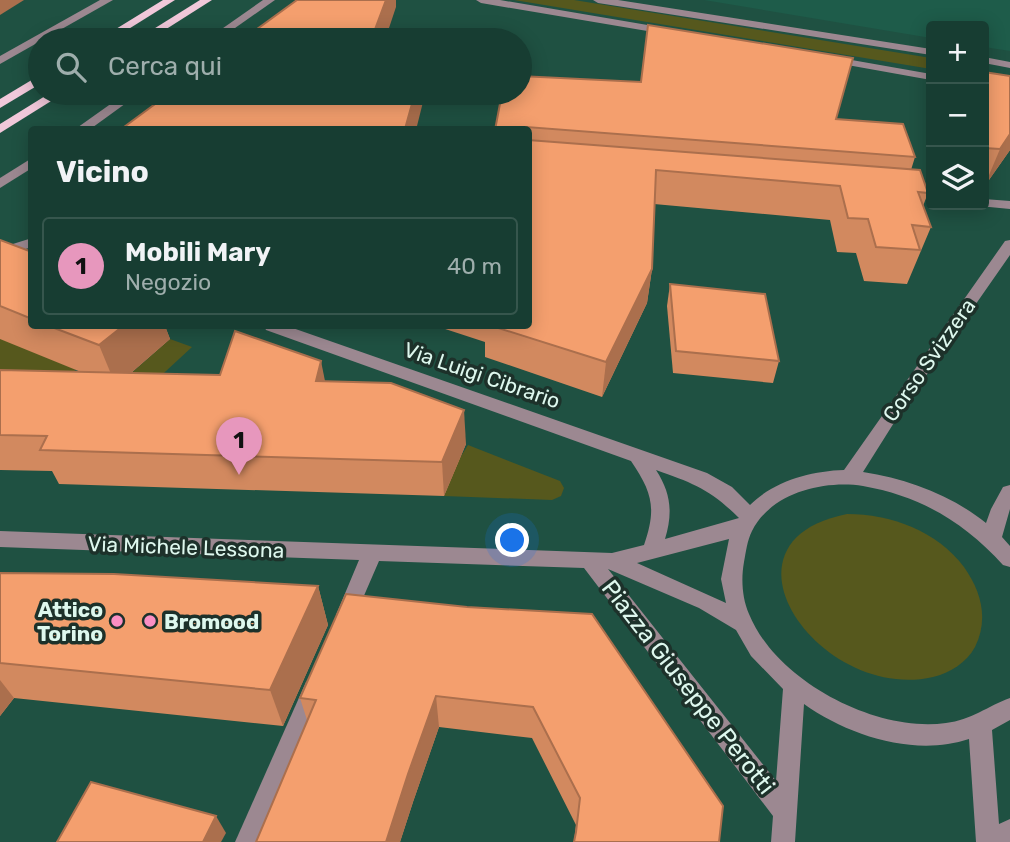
<!DOCTYPE html>
<html lang="it">
<meta charset="utf-8">
<style>
body{margin:0;font-family:Rubik,sans-serif;background:#20443a;color:#f1f3f6}
.controls{position:absolute;right:21px;top:21px;display:grid;overflow:hidden;border-radius:7px;box-shadow:0 4px 18px #0003}
.controls button{width:63px;height:63px;display:grid;place-items:center;padding:0;border:0;border-bottom:2px solid #36564d;background:#173d32;color:#f1f3f6;font:35px sans-serif}
.you{position:absolute;left:513px;top:541px;width:24px;height:24px;margin:-18px;border:5px solid #fff;border-radius:50%;background:#1a73e8;box-shadow:0 0 0 10px #1a73e833}
.badge{display:grid;place-items:center;width:46px;height:46px;border-radius:50%;background:#e797bd;color:#111;font-size:23px;font-weight:700}
.pin{position:absolute;translate:-50% -58px;filter:drop-shadow(0 2px 4px #0008)}
.pin::after{content:'';position:absolute;top:37px;width:24px;height:21px;background:inherit;clip-path:polygon(0 0,100% 0,50% 100%)}
.list{margin:0;padding:0;list-style:none}
h2{display:flex;justify-content:space-between;align-items:center;height:91px;margin:0;padding:0 28px;font-size:30px}
h2 small{font-size:23px;font-weight:400;color:#9eaeac}
.list li{display:grid;grid-template-columns:46px 1fr auto;gap:21px;align-items:center;box-sizing:border-box;height:98px;margin:0 14px 14px;padding:0 14px;border:2px solid #36564d;border-radius:7px}
.list b{display:block;font-size:26px;white-space:nowrap}
.list p{margin:0;font-size:23px;white-space:nowrap;color:#9eaeac}
.list em{font-size:23px;font-style:normal;color:#9eaeac}
.icon{flex:none;width:38px;height:38px;fill:none;stroke:currentColor;stroke-width:2;stroke-linecap:round;stroke-linejoin:round}
.map{position:relative;flex:none;width:1010px;height:842px;overflow:hidden}
.search{position:absolute;background:#173d32;box-shadow:0 4px 18px #0003;left:28px;top:28px;width:504px;height:77px;display:flex;align-items:center;gap:18px;box-sizing:border-box;padding:0 24px;border-radius:38px;color:#9eaeac;font-size:26px}
.panel{position:absolute;background:#173d32;box-shadow:0 4px 18px #0003;left:28px;top:126px;width:504px;height:203px;border-radius:7px}
.map>svg:first-child{display:block}
.built{fill:#1e5c4a}
.green{fill:#56581d}
.lines{fill:none;stroke-linecap:round;stroke-linejoin:round}
.minor{fill:#9c8891;fill-rule:evenodd}
.major{fill:#f1c8da;fill-rule:evenodd}
.wall{fill:#d2895f}
.shaded-wall{fill:#ab6f4d}
.building{fill:#f49f6e;stroke:#ab6f4d;stroke-width:2}
.poi-dot{fill:#fb8fc4;stroke:#1d312a;stroke-width:2.5}
.labels{text-anchor:middle;dominant-baseline:central;stroke-width:7;stroke-linejoin:round;paint-order:stroke}
.street-label{font-size:21px;fill:#def8ee;stroke:#1d312a}
.poi-label{font-size:21px;font-weight:bold;fill:#def8ee;stroke:#1d312a;text-anchor:end}
.near-street-label{font-size:24px;fill:#def8ee;stroke:#1d312a}
</style>
<div class="map">
<svg width="1010" height="842" viewBox="0 0 1010 842">
<rect width="100%" height="100%" fill="#1f5142"/>
<path class="built" d="M704 0H1010V51L984 47V26H931V38Z"/>
<g class="green">
<path d="M514 0H574L931 58V69Z"/>
<path d="M0 338 75 369 70 398 0 405Z"/>
<path d="M170 339 192 347 126 408 93 407Z"/>
<path d="M468 445 560 481 564 488 561 496 552 500 444 496 458 461Z"/>
<path d="M847 514C891 514 937 531 964 567 981 591 989 619 975 647 967 662 950 673 933 677 821 703 705 542 847 514Z"/>
</g>
<g class="lines">
<g class="minor">
<path d="M100 0H113L0 64V56Z"/>
<path d="M263 0H275L218 40H206Z"/>
<path d="M476 0H500L671 29 676 32 671 35 481 3Z"/>
<path d="M593 0H618L931 49V55L598 3Z"/>
<path d="M829 56 931 74V80L825 61V57Z"/>
<path d="M984 57 1010 62V68L984 63Z"/>
<path d="M126 93H140L89 130H74Z"/>
<path d="M32 158V168L0 188V178Z"/>
<path d="M984 199 1010 201V209L979 206 984 205Z"/>
<path d="M32 238V247L0 257V248Z"/>
<path d="M1010 240V255L902 410 863 472C908 479 951 495 986 523L991 509 1003 487 1010 485V509L1002 537 1010 546V567L1003 565C964 522 920 496 863 486 823 480 771 493 752 531 747 541 746 552 744 562 741 579 742 598 749 614 776 681 876 733 946 723 971 720 988 706 1010 698V720L992 730 999 824 1010 819V842H976L969 739C915 757 849 736 804 704L795 842H771L773 816 584 568 379 561 353 621 346 624 339 621 336 615 359 560 0 547V531L612 553 644 545C657 508 652 492 631 461L266 330 264 326H287L707 473 732 487 750 505C774 481 811 471 844 470L1005 241ZM656 470C693 483 711 490 739 518L665 539C673 513 671 493 656 470ZM729 539 721 579 726 603 637 563ZM608 569 699 608 736 630 751 656 783 689 776 781Z"/>
<path d="M314 679 322 682 325 689 259 842H235L306 682Z"/>
</g>
<g class="major">
<path d="M163 0H175L111 40H98Z"/>
<path d="M200 0H212L149 40H136Z"/>
<path d="M40 75V84L0 108V99Z"/>
<path d="M50 93H64L0 133V124Z"/>
</g>
</g>
<g class="wall">
<path d="M984 72 1010 150 984 187Z"/>
<path d="M502 93 836 119 915 157 911 170 928 193 923 206 931 227 907 284 864 281 856 253 837 252 830 220 654 204 652 269 647 303 602 397 485 357V342L436 326H528V130H495Z"/>
<path d="M931 167V185H927Z"/>
<path d="M0 240 32 252V326H165L170 339 131 373 325 382 466 444 444 496 59 484 52 471 0 470V370L81 372 0 339Z"/>
<path d="M670 284 779 361 773 383 673 373 667 306Z"/>
<path d="M0 573 318 586 328 625 283 726 14 698 0 716Z"/>
<path d="M346 594 723 806 574 842 576 825 532 738 439 727 413 802 400 842H256L307 720 300 698Z"/>
</g>
<g class="shaded-wall">
<path d="M0 0H24L0 15Z"/>
<path d="M386 0H396V7L385 40H371Z"/>
<path d="M415 93H423V102L416 130H405Z"/>
<path d="M1010 134V150L984 187 1000 149Z"/>
<path d="M652 269 647 303 602 397 606 362Z"/>
<path d="M123 326H165L170 339 116 386 99 345Z"/>
<path d="M321 361 328 396 316 381Z"/>
<path d="M464 410 466 444 444 496 442 462Z"/>
<path d="M318 586 328 625 283 726 270 690Z"/>
<path d="M0 680 14 698 0 716Z"/>
<path d="M436 696 439 727 413 802 400 842H386L408 774Z"/>
<path d="M216 816 226 833 221 842H203Z"/>
</g>
<g class="building">
<path d="M297 0H386L371 40H242Z"/>
<path d="M648 25 853 58 836 119 903 124 915 157 527 127V130H495L502 93H520V76L641 82Z"/>
<path d="M984 72 1010 76V134L1000 149 984 148Z"/>
<path d="M170 93H415L405 129 412 130H120Z"/>
<path d="M528 140 920 170 928 193 918 192 931 227 912 225 920 250 876 247 868 219 848 218 840 186 656 170 652 269 606 362 492 326H528Z"/>
<path d="M0 240 32 252V319L0 306Z"/>
<path d="M670 284 765 294 779 361 676 351Z"/>
<path d="M49 326H123L99 345Z"/>
<path d="M235 331 321 361 316 381 391 383 464 410 442 462 40 450 47 436 0 435V370L220 375Z"/>
<path d="M0 573 114 574 318 586 270 690 0 663Z"/>
<path d="M346 594 467 607 592 614 723 806 719 842H574L576 832 580 798 533 707 436 696 408 774 386 842H256L316 700 300 698Z"/>
<path d="M91 782 216 816 203 842H57Z"/>
</g>
<g class="poi-dot">
<circle cx="117" cy="621" r="7"/>
<circle cx="150" cy="621" r="7"/>
</g>
<g class="labels">
<g class="street-label">
<text transform="translate(929 360) rotate(-55)">Corso Svizzera</text>
<text transform="translate(482 375) rotate(19)">Via Luigi Cibrario</text>
<text transform="translate(186 547) rotate(2)">Via Michele Lessona</text>
</g>
<g class="poi-label">
<text x="103" y="609">Attico<tspan x="103" dy="24">Torino</tspan></text>
<text x="164" y="621" text-anchor="start">Bromood</text>
</g>
<g class="near-street-label">
<text transform="translate(688 687) rotate(52)">Piazza Giuseppe Perotti</text>
</g>
</g>
</svg>
<div class="controls">
<button>+</button>
<button>−</button>
<button><svg class="icon" aria-label="layers" viewBox="0 0 24 24"><path d="M12 4l9 5-9 5-9-5zM3 14l9 5 9-5"/></svg></button>
</div>
<div class="you"></div>
<div class="pin badge" style="left:239px;top:475px">1</div>
<div class="search"><svg class="icon" aria-label="search" viewBox="0 0 24 24"><circle cx="10" cy="10" r="6"/><path d="M15 15l6 6"/></svg>Cerca qui</div>
<section class="panel">
<h2>Vicino<small></small></h2>
<ul class="list">
<li><span class="badge">1</span><div><b>Mobili Mary</b><p>Negozio</p></div><em>40 m</em></li>
</ul>
</section>
</div>
